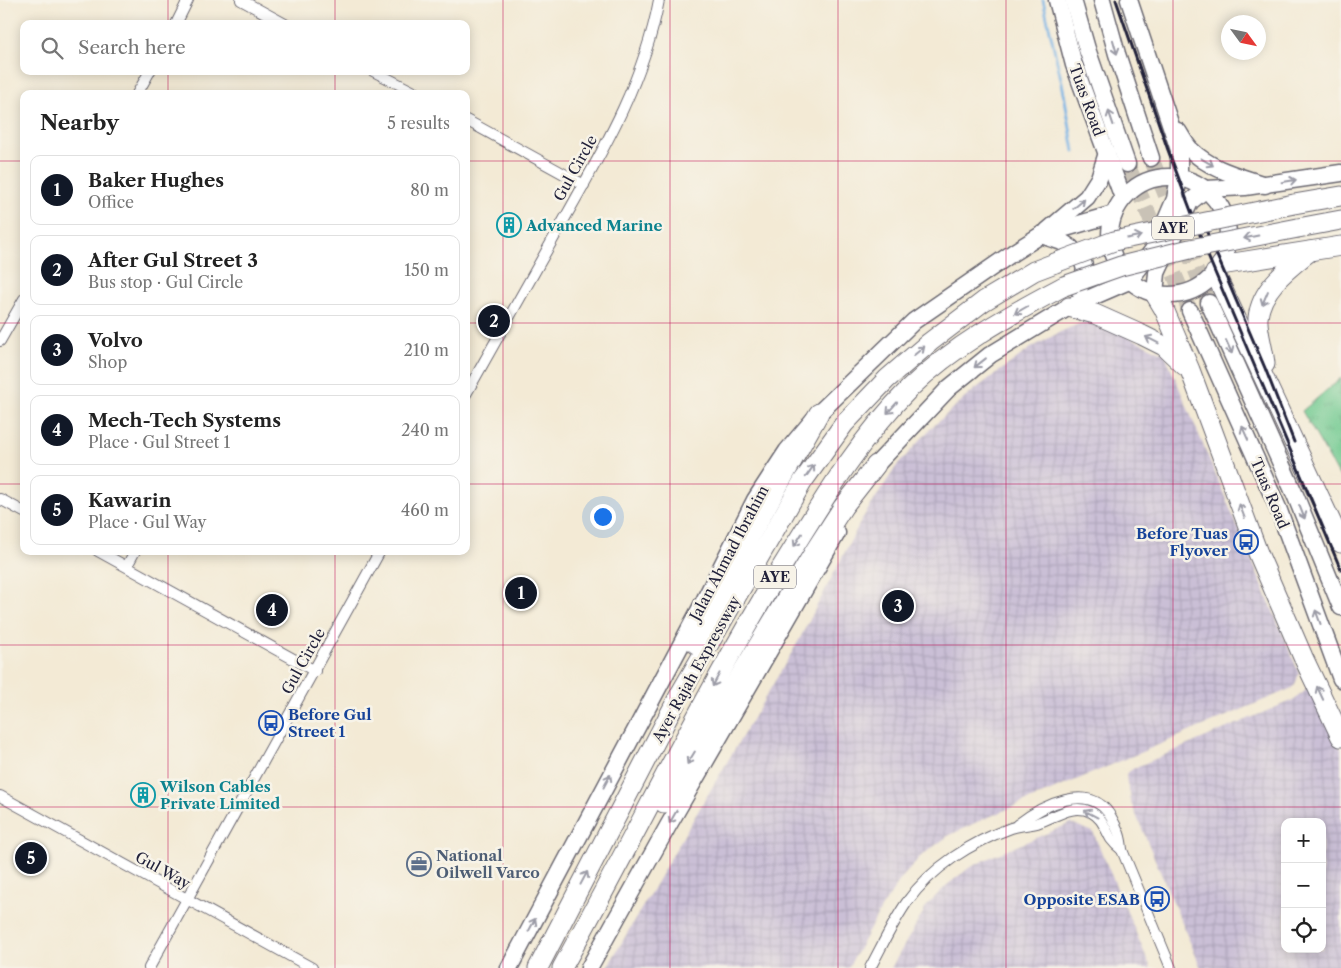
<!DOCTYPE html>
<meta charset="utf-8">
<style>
body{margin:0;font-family:"Libre Caslon Text",serif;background:#f6f6f6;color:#222}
.controls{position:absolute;right:15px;bottom:15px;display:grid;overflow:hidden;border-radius:10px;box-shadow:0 2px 12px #0003}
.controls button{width:45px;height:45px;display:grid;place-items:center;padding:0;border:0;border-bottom:1px solid #e0e0e0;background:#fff;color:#222;font:25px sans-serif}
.compass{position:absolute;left:1221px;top:15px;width:45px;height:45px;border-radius:50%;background:#fff;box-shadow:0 2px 12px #0003;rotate:123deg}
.you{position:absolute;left:602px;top:516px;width:18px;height:18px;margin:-12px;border:4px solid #fff;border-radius:50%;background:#1a73e8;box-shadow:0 0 0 8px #1a73e833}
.badge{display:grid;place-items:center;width:32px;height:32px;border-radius:50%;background:#111827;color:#fff;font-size:16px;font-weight:700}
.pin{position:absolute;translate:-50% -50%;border:2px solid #fff;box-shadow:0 1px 5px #0006}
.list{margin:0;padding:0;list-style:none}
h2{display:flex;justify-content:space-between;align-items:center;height:65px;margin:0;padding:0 20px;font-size:21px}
h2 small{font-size:16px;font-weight:400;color:#767676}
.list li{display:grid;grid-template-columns:32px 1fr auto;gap:15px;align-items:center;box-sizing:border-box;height:70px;margin:0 10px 10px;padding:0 10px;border:1px solid #e0e0e0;border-radius:10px}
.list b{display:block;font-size:19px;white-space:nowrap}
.list p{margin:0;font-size:16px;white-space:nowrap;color:#767676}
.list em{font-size:16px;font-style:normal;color:#767676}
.icon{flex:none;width:28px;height:28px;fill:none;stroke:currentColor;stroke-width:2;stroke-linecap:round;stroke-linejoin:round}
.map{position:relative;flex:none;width:1341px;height:968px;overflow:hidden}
.search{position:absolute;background:#fff;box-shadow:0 2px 12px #0003;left:20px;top:20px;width:450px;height:55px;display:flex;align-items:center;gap:12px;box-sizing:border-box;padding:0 18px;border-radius:10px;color:#767676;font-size:19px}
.panel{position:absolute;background:#fff;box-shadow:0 2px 12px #0003;left:20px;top:90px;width:450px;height:465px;border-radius:10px}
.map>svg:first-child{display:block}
.industrial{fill:url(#industrial-grid);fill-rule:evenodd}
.grass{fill:url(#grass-tufts);stroke:#497665}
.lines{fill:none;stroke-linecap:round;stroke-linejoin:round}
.stream{stroke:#70afe3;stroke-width:3}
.primary-tunnel{stroke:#c9c2b6;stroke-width:16;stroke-dasharray:16 8;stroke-linecap:butt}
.minor-casing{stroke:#6b6871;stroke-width:12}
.primary-casing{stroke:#6b6871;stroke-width:19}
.motorway-casing{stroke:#6b6871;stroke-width:21}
.minor{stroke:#fff;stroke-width:10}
.primary{stroke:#fff;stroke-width:16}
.motorway{stroke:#fff;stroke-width:19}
.rail{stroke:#22223b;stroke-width:3}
.motorway-bridge-casing{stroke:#6b6871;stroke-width:21;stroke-linecap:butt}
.motorway-bridge{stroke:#fff;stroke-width:19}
.oneway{stroke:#9c9ca7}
.grid{fill:none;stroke:#c2185b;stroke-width:1;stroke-opacity:0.55}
.labels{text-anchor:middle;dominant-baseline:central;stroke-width:5;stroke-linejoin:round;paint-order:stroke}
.shield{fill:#f7f3e8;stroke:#62616f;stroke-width:1}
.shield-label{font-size:14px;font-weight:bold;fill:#22223b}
.street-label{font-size:15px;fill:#22223b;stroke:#f7f3e8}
.culture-label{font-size:15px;font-weight:bold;fill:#0d838f;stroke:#f7f3e8;text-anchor:start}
.transit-label{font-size:15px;font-weight:bold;fill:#164399;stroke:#f7f3e8;text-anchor:end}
.service-label{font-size:15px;font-weight:bold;fill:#4e5e75;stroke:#f7f3e8;text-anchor:start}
</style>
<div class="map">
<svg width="1341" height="968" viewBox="0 0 1341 968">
<defs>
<pattern id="industrial-grid" width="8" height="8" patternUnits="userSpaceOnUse" patternTransform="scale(1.25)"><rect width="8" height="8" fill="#cabfd6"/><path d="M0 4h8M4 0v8" fill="none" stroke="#ada4b9"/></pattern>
<pattern id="grass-tufts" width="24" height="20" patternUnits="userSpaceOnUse" patternTransform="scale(1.25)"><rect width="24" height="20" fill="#70c98f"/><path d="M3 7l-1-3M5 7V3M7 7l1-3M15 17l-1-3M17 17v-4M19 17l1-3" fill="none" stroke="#61ac7c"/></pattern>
</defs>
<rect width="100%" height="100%" fill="#f7f3e8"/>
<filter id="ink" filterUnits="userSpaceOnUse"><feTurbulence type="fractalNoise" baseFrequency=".02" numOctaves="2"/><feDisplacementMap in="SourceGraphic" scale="10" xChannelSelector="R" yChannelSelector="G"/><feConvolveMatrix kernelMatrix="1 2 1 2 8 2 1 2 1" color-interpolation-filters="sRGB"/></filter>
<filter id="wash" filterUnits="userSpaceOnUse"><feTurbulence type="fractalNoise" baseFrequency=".0096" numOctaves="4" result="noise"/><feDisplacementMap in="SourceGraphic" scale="20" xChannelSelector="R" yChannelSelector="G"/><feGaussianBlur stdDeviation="1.12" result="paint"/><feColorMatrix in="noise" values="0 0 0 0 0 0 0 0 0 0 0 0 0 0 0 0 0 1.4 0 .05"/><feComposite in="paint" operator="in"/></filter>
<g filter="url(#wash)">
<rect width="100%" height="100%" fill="#f3ead5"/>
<g class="industrial">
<path d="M1091 319 1165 354 1299 673 1295 685 1290 689 977 822 948 836 921 856 900 880 881 909 848 968H607L684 835 798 642 862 519 896 467 931 428 974 390 1031 348 1060 332Z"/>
<path d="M1308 686 1341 749V968H1201L1129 798 1131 797 1127 784 1126 774 1134 768 1295 699 1305 691ZM1285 822H1322V949H1285Z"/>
<path d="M1071 823 1093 832 1151 968H891L928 904 947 885 969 868 993 856Z"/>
</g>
<path class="grass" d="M1341 378V479L1302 411Z"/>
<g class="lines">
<path class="stream" d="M1043 0 1063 88 1074 151"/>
</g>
</g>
<g filter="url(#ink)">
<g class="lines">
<g class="primary-tunnel">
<path d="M1151 158 1209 303"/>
<path d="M1127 164 1190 311"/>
</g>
<defs>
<g id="minor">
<path d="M241 0 285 24"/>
<path d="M176 24 188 0"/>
<path d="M373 71 418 94"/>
<path d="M137 94 150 71"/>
<path d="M466 120 584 185"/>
<path d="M0 341 24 299"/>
<path d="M466 394C498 338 529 281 561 225 601 154 644 82 659 0"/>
<path d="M0 499 24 512"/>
<path d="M98 551 315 671"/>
<path d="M127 566 135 551"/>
<path d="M0 796 312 968"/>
<path d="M1017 825C1041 806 1090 780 1111 817 1118 830 1121 835 1122 850L1171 968"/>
<path d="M149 968 380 551"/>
<path d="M870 968C882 946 893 922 907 902 932 867 972 842 1011 828 1020 825 1029 825 1037 823 1056 817 1072 803 1091 812 1103 818 1105 829 1111 839 1114 843 1118 847 1122 850"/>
</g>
<g id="primary">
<path d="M1057 0 1074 65 1123 198"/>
<path d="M1073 0 1087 49 1127 164"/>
<path d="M1102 0 1117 54 1151 158"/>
<path d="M1178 131C1182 137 1186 145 1191 150 1211 170 1239 176 1265 185"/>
<circle cx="1169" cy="236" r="59"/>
<path d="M1206 189 1245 187 1341 173"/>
<path d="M1047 231 1087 197 1099 178 1107 153"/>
<path d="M1041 235 1062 242 1071 248 1083 262 1085 270 1079 290"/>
<path d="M1155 294 1157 273 1190 202 1206 189"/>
<path d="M1209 303 1296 497 1341 607"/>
<path d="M1190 311 1278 508 1341 679"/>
<path d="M870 474 876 465 949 388 990 355 1069 307 1129 281 1153 250 1175 199 1179 177V150L1129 0"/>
<path d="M509 968 700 609 755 500 787 451 819 413 914 321 1014 252 1041 235 1114 214"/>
<path d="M589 968 668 826 837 533"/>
</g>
<g id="motorway">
<path d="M1294 204 1341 196"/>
<path d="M1298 228 1341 220"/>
<path d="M1221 265 1341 246"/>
<path d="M1215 273 1341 543"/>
<path d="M1155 294 1164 309 1190 370 1258 553 1303 657 1341 737"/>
<path d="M1069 307 1095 314 1142 335 1164 346 1185 366"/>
<path d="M1265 364C1264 351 1257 330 1258 318 1261 288 1289 268 1310 251"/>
<path d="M696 644 751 534 819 413"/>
<path d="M664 803 816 549 843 507 876 465"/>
<path d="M538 968 680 694 803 481 844 424 887 379 930 342 984 301 1034 271 1055 263"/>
<path d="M562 968C640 828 709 683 794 547 828 492 863 435 909 389 953 346 1009 315 1064 286"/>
</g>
</defs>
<use href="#minor" class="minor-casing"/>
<use href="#primary" class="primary-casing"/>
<use href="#motorway" class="motorway-casing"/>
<use href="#minor" class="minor"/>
<use href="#primary" class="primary"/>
<use href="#motorway" class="motorway"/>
<g class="rail">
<path d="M1116 0 1168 150 1208 256 1341 570"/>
<path d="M1206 230 1265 368 1294 442"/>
</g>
<defs>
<g id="motorway-bridge">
<path d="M1055 263 1114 241 1294 204"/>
<path d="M1064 286 1121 266 1190 249 1298 228"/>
</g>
</defs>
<use href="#motorway-bridge" class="motorway-bridge-casing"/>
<use href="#motorway-bridge" class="motorway-bridge"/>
</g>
<defs><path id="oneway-shaft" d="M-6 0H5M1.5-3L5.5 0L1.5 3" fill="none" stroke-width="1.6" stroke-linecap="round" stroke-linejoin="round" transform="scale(1.25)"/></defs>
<g class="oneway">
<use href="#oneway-shaft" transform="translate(1115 47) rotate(74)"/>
<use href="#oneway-shaft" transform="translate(1111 118) rotate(-109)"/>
<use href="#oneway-shaft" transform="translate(1207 162) rotate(31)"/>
<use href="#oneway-shaft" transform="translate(1289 181) rotate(-9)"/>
<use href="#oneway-shaft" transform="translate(1079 204) rotate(-40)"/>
<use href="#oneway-shaft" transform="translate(1134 237) rotate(-12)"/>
<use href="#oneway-shaft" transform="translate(1251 237) rotate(169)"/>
<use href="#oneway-shaft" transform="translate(1265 298) rotate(113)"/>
<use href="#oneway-shaft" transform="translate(1021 310) rotate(150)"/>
<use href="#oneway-shaft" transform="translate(1152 340) rotate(-153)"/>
<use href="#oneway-shaft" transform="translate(1229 347) rotate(66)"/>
<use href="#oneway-shaft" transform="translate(919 351) rotate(-40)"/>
<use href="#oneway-shaft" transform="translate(980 363) rotate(142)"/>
<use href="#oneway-shaft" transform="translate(892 408) rotate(132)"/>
<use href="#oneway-shaft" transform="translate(1245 433) rotate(-114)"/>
<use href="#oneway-shaft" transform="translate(810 471) rotate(-55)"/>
<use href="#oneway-shaft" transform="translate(1242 511) rotate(-111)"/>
<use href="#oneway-shaft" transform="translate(1302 512) rotate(68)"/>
<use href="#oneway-shaft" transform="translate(798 540) rotate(122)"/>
<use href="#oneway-shaft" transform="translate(1318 617) rotate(-110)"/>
<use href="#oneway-shaft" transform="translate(716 680) rotate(118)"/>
<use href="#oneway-shaft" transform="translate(1320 693) rotate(-115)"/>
<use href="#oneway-shaft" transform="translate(691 758) rotate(121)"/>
<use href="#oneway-shaft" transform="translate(607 781) rotate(-62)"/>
<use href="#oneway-shaft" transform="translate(1091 814) rotate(-152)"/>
<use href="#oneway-shaft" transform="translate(673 817) rotate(120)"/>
<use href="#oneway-shaft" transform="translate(584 878) rotate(-62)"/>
<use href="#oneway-shaft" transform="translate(532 925) rotate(-62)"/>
</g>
</g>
<path class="grid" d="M168 0V24M335 0V24M503 0V968M670 0V968M838 0V968M1006 0V968M1173 0V968M168 71V94M335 71V94M0 161H24M466 161H1341M0 323H24M466 323H1341M0 484H24M466 484H1341M168 551V968M335 551V968M0 645H1341M0 807H1341"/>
<defs>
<symbol id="building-ring" viewBox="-11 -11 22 22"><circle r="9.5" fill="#f7f3e8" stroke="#0f9aa8" stroke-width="1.5"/><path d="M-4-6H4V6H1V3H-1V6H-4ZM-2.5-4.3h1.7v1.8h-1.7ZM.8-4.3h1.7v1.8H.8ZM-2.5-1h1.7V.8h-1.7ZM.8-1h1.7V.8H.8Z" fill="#0f9aa8"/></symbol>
<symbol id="bus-ring" viewBox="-11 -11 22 22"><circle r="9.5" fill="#f7f3e8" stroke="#1a4fb4" stroke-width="1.5"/><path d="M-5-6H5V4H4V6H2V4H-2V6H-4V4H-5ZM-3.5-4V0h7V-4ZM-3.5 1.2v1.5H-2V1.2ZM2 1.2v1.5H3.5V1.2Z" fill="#1a4fb4"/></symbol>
<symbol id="office-ring" viewBox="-11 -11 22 22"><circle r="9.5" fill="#f7f3e8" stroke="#5c6f8a" stroke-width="1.5"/><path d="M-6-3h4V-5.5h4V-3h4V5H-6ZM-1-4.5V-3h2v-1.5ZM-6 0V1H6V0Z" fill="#5c6f8a"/></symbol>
</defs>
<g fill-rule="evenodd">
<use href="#building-ring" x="495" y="211" width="28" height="28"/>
<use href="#bus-ring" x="1232" y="528" width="28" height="28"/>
<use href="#bus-ring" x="257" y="709" width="28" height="28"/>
<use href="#building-ring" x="129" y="781" width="28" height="28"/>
<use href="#office-ring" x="405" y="850" width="28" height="28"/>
<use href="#bus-ring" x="1143" y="885" width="28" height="28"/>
</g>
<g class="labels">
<g class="shield">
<rect x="1152" y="216.5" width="42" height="23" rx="4"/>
<rect x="754" y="565.5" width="42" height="23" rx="4"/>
</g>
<g class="shield-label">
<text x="1173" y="228">AYE</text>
<text x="775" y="577">AYE</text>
</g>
<g class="street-label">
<text transform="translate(1087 100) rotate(70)">Tuas Road</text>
<text transform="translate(575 168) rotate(-61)">Gul Circle</text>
<text transform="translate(1270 493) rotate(67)">Tuas Road</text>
<text transform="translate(729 553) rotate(-62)">Jalan Ahmad Ibrahim</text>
<text transform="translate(303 661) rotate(-61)">Gul Circle</text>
<text transform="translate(696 669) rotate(-61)">Ayer Rajah Expressway</text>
<text transform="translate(163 870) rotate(29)">Gul Way</text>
</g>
<g class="culture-label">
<text x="526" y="225">Advanced Marine</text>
<text x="160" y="786">Wilson Cables<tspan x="160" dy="17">Private Limited</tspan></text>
</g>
<g class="transit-label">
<text x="1228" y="533">Before Tuas<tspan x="1228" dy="17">Flyover</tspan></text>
<text x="288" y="714" text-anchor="start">Before Gul<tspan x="288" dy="17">Street 1</tspan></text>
<text x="1140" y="899">Opposite ESAB</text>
</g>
<g class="service-label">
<text x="436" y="855">National<tspan x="436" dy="17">Oilwell Varco</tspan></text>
</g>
</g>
</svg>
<div class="controls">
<button>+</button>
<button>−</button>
<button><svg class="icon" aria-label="locate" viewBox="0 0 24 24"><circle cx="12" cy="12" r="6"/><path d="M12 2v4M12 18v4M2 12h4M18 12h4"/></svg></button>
</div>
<svg class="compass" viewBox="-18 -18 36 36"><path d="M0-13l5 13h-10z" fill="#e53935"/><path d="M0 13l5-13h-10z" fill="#767676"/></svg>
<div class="you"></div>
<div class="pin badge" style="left:521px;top:593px">1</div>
<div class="pin badge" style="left:494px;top:321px">2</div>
<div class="pin badge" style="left:898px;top:606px">3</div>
<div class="pin badge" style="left:272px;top:610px">4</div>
<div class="pin badge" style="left:31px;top:858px">5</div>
<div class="search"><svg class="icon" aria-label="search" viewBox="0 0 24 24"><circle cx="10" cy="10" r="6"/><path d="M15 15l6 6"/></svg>Search here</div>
<section class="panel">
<h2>Nearby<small>5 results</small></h2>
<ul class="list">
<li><span class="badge">1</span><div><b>Baker Hughes</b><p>Office</p></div><em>80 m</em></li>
<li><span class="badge">2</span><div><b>After Gul Street 3</b><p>Bus stop · Gul Circle</p></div><em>150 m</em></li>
<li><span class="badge">3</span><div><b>Volvo</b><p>Shop</p></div><em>210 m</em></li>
<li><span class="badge">4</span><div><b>Mech-Tech Systems</b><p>Place · Gul Street 1</p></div><em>240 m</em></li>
<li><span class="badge">5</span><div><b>Kawarin</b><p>Place · Gul Way</p></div><em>460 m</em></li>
</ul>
</section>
</div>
